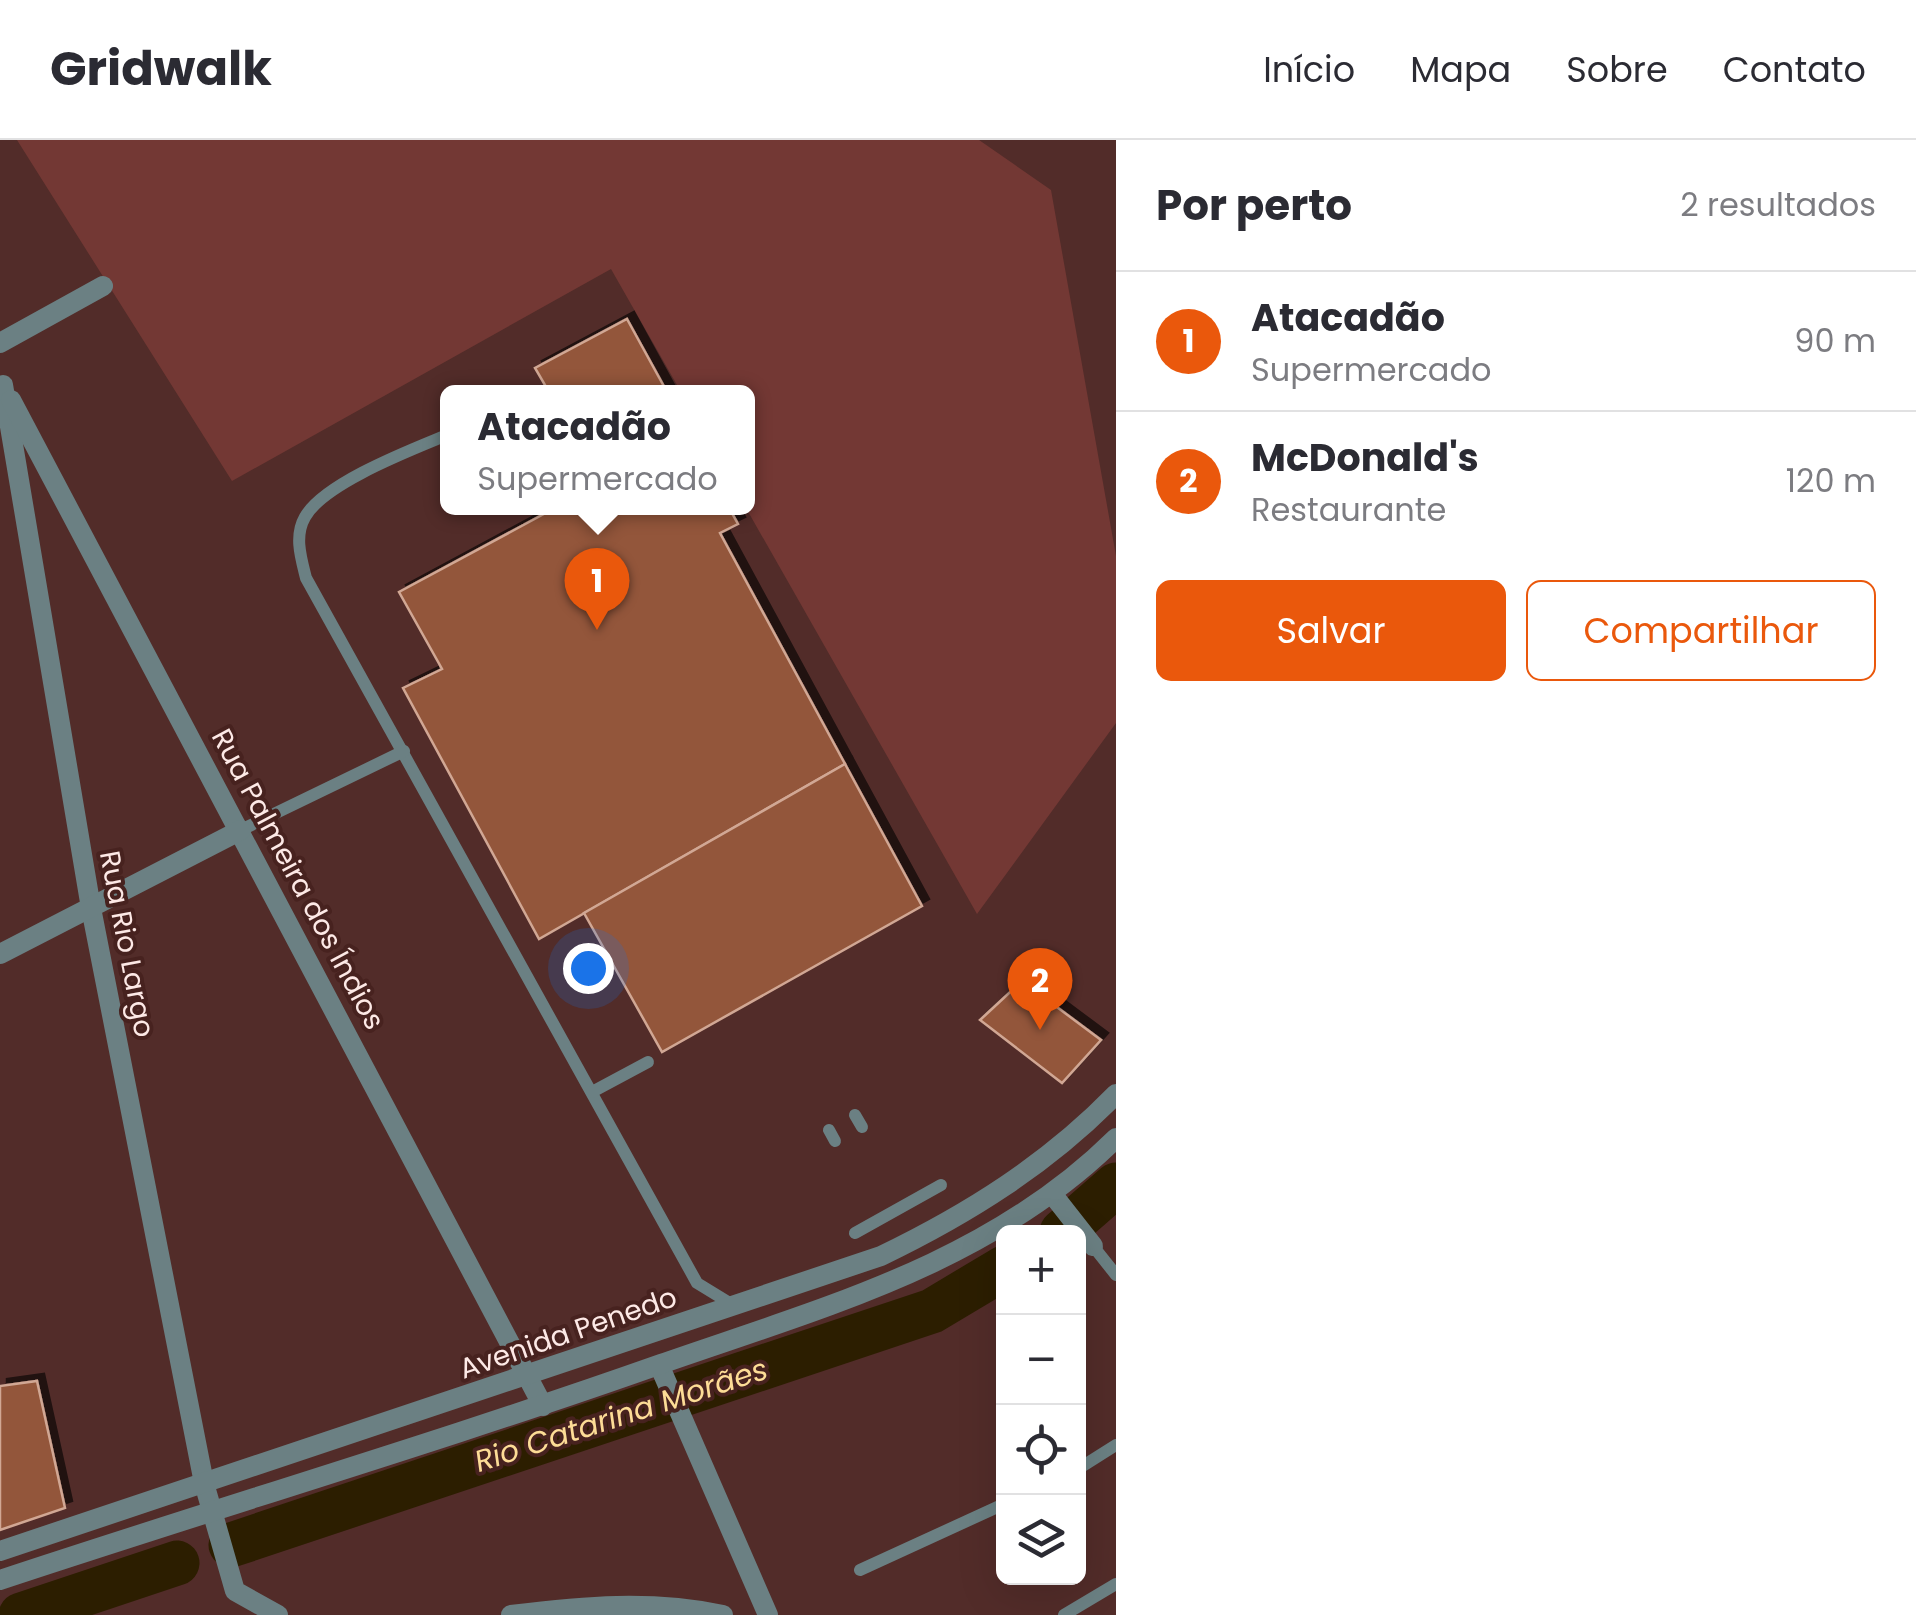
<!DOCTYPE html>
<html lang="pt">
<meta charset="utf-8">
<style>
body{margin:0;font-family:Poppins,sans-serif;background:#f7f7f7;color:#2b2b33}
.controls{position:absolute;right:30px;bottom:30px;display:grid;overflow:hidden;border-radius:15px;box-shadow:0 10px 40px #0002}
.controls button{width:90px;height:90px;display:grid;place-items:center;padding:0;border:0;border-bottom:2px solid #e1e1e2;background:#fff;color:#2b2b33;font:50px sans-serif}
.you{position:absolute;left:588px;top:828px;width:35px;height:35px;margin:-25px;border:8px solid #fff;border-radius:50%;background:#1a73e8;box-shadow:0 0 0 15px #1a73e833}
.badge{display:grid;place-items:center;width:65px;height:65px;border-radius:50%;background:#ea580c;color:#fff;font-size:32px;font-weight:700}
.pin{position:absolute;translate:-50% -82px;filter:drop-shadow(0 2px 5px #0008)}
.pin::after{content:'';position:absolute;top:52px;width:35px;height:30px;background:inherit;clip-path:polygon(0 0,100% 0,50% 100%)}
.popup{position:absolute;left:440px;top:245px;width:315px;height:130px;box-sizing:border-box;display:grid;place-content:center;border-radius:15px;background:#fff;filter:drop-shadow(0 2px 8px #0005);font-size:32px;white-space:nowrap;color:#7c7c81}
.popup b{font-size:38px;color:#2b2b33}
.popup::after{content:'';position:absolute;left:50%;top:100%;margin-left:-20px;border:20px solid transparent;border-top-color:#fff}
.list{margin:0;padding:0;list-style:none}
h2{display:flex;justify-content:space-between;align-items:center;height:130px;margin:0;padding:0 40px;font-size:42px}
h2 small{font-size:32px;font-weight:400;color:#7c7c81}
.list li{display:grid;grid-template-columns:65px 1fr auto;gap:30px;align-items:center;box-sizing:border-box;height:140px;padding:0 40px;border-top:2px solid #e1e1e2}
.list b{display:block;font-size:38px;white-space:nowrap}
.list p{margin:0;font-size:32px;white-space:nowrap;color:#7c7c81}
.list em{font-size:32px;font-style:normal;color:#7c7c81}
.actions{display:flex;gap:20px;padding:30px 40px}
.actions a{flex:1;padding:22px 0;border:2px solid #ea580c;border-radius:15px;text-align:center;font-size:35px;color:#ea580c}
.actions .main{background:#ea580c;color:#fff}
.icon{flex:none;width:55px;height:55px;fill:none;stroke:currentColor;stroke-width:2;stroke-linecap:round;stroke-linejoin:round}
.map{position:relative;flex:none;width:1116px;height:1475px;overflow:hidden}
header{display:flex;align-items:center;gap:60px;box-sizing:border-box;height:140px;padding:0 50px;background:#fff;border-bottom:2px solid #e1e1e2}
header strong{font-size:48px}
nav{display:flex;gap:55px;margin-inline-start:auto;font-size:35px}
main{display:flex}
aside{flex:1;background:#fff}
.map>svg:first-child{display:block}
.green{fill:#733834}
.lines{fill:none;stroke-linecap:round;stroke-linejoin:round}
.river{stroke:#2c1e00;stroke-width:45}
.building{fill:#93573b;stroke:#d1a794;stroke-width:2.5;filter:url(#shadow)}
.service{stroke:#6b8083;stroke-width:12}
.minor{stroke:#6b8083;stroke-width:20}
.tertiary{stroke:#6b8083;stroke-width:20}
.labels{text-anchor:middle;dominant-baseline:central;stroke-width:8;stroke-linejoin:round;paint-order:stroke}
.street-label{font-size:28px;fill:#fde9e6;stroke:#47221f}
.water-label{font-size:30px;font-style:italic;fill:#fddc96;stroke:#47221f}
</style>
<header>
<strong>Gridwalk</strong>
<nav><a>Início</a><a>Mapa</a><a>Sobre</a><a>Contato</a></nav>
</header>
<main>
<div class="map">
<svg width="1116" height="1475" viewBox="0 0 1116 1475">
<defs>
<filter id="shadow"><feDropShadow dx="7" dy="-7" stdDeviation="0" flood-color="#0009"/></filter>
</defs>
<rect width="100%" height="100%" fill="#522c29"/>
<path class="green" d="M17 0H979L1051 50 1116 416V583L977 774 746 368 747 252H681L611 129 232 341Z"/>
<g class="lines">
<g class="river">
<path d="M1062 1092 1116 1045"/>
<path d="M231 1405 932 1171 1004 1128"/>
<path d="M21 1475 177 1423"/>
</g>
</g>
<g class="building">
<path d="M627 179 667 252H549L535 228Z"/>
<path d="M555 368H729L738 384 720 393 845 624 539 799 403 548 442 529 399 452Z"/>
<path d="M845 624 922 766 662 912 584 773Z"/>
<path d="M1022 841 1101 900 1062 943 980 880Z"/>
<path d="M37 1241 65 1368 0 1390V1246Z"/>
</g>
<g class="lines">
<g class="service">
<path d="M447 295C411 310 324 343 305 377 294 396 301 418 306 438L697 1143 733 1165"/>
<path d="M241 690 404 611"/>
<path d="M592 952 648 922"/>
<path d="M855 975 862 987"/>
<path d="M829 990 835 1001"/>
<path d="M855 1093 941 1045"/>
<path d="M1093 1106 1116 1135"/>
<path d="M1078 1329 1116 1305"/>
<path d="M860 1430 1004 1364"/>
<path d="M1064 1475 1116 1444"/>
</g>
<g class="minor">
<path d="M0 203 103 146"/>
<path d="M3 245 91 768 204 1343 235 1451 278 1475"/>
<path d="M11 260 543 1266"/>
<path d="M0 814 241 690"/>
<path d="M1053 1055 1093 1106"/>
<path d="M660 1227 768 1475"/>
<path d="M511 1475C583 1466 651 1460 723 1475"/>
</g>
<g class="tertiary">
<path d="M0 1411 881 1116C968 1074 1048 1024 1116 954"/>
<path d="M0 1440C220 1367 443 1301 661 1224 824 1167 990 1123 1116 998"/>
</g>
</g>
<g class="labels">
<g class="street-label">
<text transform="translate(298 739) rotate(62)">Rua Palmeira dos Índios</text>
<text transform="translate(127 804) rotate(79)">Rua Rio Largo</text>
<text transform="translate(568 1193) rotate(-19)">Avenida Penedo</text>
</g>
<g class="water-label">
<text transform="translate(621 1275) rotate(-18)">Rio Catarina Morães</text>
</g>
</g>
</svg>
<div class="controls">
<button>+</button>
<button>−</button>
<button><svg class="icon" aria-label="locate" viewBox="0 0 24 24"><circle cx="12" cy="12" r="6"/><path d="M12 2v4M12 18v4M2 12h4M18 12h4"/></svg></button>
<button><svg class="icon" aria-label="layers" viewBox="0 0 24 24"><path d="M12 4l9 5-9 5-9-5zM3 14l9 5 9-5"/></svg></button>
</div>
<div class="you"></div>
<div class="pin badge" style="left:597px;top:490px">1</div>
<div class="popup"><b>Atacadão</b>Supermercado</div>
<div class="pin badge" style="left:1040px;top:890px">2</div>
</div>
<aside>
<h2>Por perto<small>2 resultados</small></h2>
<ul class="list">
<li><span class="badge">1</span><div><b>Atacadão</b><p>Supermercado</p></div><em>90 m</em></li>
<li><span class="badge">2</span><div><b>McDonald's</b><p>Restaurante</p></div><em>120 m</em></li>
</ul>
<div class="actions"><a class="main">Salvar</a><a>Compartilhar</a></div>
</aside>
</main>
